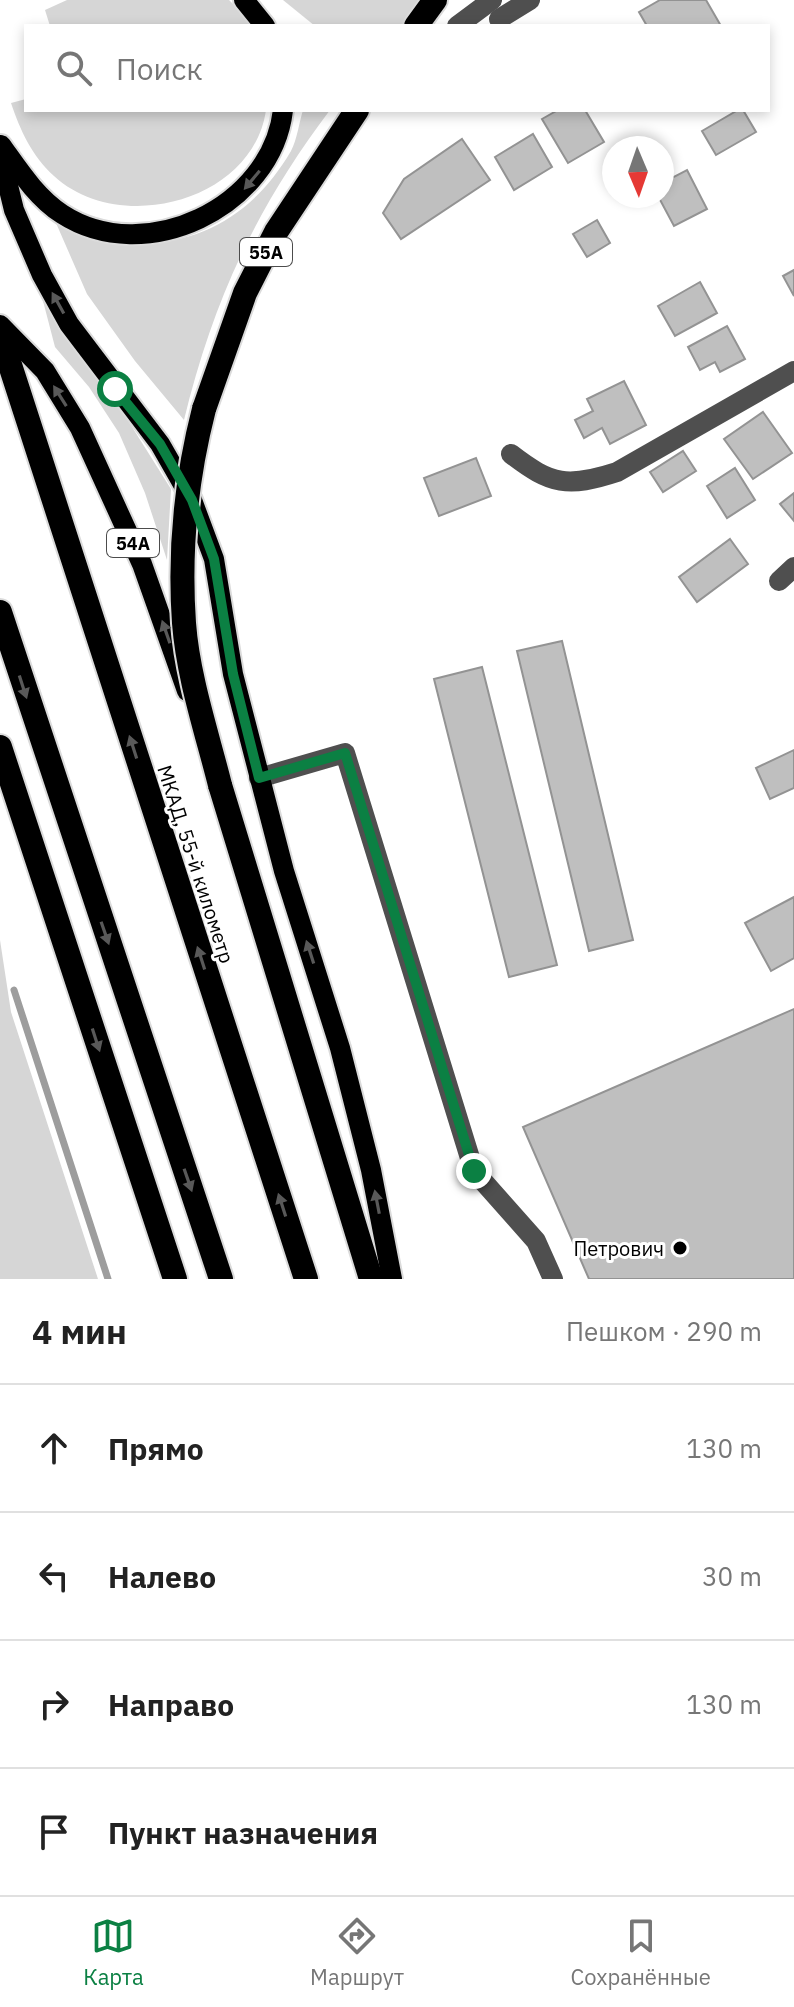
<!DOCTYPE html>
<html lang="ru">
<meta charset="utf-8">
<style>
body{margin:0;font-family:"IBM Plex Sans",sans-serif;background:#f2f2f2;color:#222}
.compass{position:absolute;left:602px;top:136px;width:72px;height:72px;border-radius:50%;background:#fff;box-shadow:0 4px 12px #0003;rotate:178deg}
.stop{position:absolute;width:24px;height:24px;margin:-18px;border:6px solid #0b8043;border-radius:50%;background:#fff}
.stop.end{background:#0b8043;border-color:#fff;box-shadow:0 2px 8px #0008}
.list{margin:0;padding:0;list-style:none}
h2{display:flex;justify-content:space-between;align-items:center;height:104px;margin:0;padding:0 32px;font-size:34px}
h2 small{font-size:26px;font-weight:400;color:#767676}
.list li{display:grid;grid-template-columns:52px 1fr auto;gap:24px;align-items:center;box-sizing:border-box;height:128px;padding:0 32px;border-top:2px solid #e0e0e0}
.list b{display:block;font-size:30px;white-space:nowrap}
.list em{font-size:26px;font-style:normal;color:#767676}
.icon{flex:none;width:44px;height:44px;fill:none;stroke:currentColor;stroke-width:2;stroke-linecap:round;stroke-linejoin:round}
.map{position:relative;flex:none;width:794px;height:1279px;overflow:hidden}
.search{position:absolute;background:#fff;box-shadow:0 4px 12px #0003;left:24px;right:24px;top:24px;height:88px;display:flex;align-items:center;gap:20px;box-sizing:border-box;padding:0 28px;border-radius:0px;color:#767676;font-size:30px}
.sheet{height:616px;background:#fff}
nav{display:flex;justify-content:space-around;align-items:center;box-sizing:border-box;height:112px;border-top:2px solid #e0e0e0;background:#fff;font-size:22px;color:#767676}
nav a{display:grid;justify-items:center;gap:4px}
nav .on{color:#0b8043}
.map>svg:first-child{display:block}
.green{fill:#d6d6d6}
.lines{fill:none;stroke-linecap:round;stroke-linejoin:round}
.stream{stroke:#9d9d9d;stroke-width:7}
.building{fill:#bfbfbf;stroke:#939393;stroke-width:2}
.major-casing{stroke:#dbdbdb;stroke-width:24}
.highway-casing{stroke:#dbdbdb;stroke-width:28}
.minor{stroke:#4f4f4f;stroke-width:20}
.major{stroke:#000;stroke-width:20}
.highway{stroke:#000;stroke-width:24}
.highway-bridge-casing{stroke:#dbdbdb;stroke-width:28;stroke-linecap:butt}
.highway-bridge{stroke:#000;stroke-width:24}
.oneway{fill:#595959}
.route{stroke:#0b8043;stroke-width:10}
.poi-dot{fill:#000;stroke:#fff;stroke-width:3}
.labels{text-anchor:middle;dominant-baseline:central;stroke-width:6;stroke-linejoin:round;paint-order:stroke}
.shield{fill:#fff;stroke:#4c4c4c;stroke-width:2}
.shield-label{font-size:18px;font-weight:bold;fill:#000}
.street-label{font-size:20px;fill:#000;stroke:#fff}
.poi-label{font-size:20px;fill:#000;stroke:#fff;text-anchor:end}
</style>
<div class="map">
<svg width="794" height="1279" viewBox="0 0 794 1279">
<rect width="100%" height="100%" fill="#fff"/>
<g class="green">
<path d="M67 0H229L255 26H50L45 10Z"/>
<path d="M283 0H423L402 26H315Z"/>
<path d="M26 99V110H266C253 202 119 236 54 176 32 156 20 130 11 103Z"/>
<path d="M303 110H330C256 208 213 301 184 420L135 361 87 294 56 223C149 263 237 243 291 151 297 140 299 123 303 110Z"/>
<path d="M36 274 171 489 167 560 145 493 119 433 89 387 55 347Z"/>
<path d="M0 940 11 1012 98 1279H0Z"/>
</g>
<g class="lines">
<path class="stream" d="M14 990 108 1279"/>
</g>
<g class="building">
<path d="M660 0H706L721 26H647L639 12Z"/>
<path d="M558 110H585L604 142 568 163 542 119Z"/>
<path d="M738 110H743L756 132 716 155 702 131Z"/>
<path d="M533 134 552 167 514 190 495 157Z"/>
<path d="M462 139 490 180 401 239 383 213 404 179Z"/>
<path d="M687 170 707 209 674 226 658 196H662V183Z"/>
<path d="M597 220 610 243 587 257 573 234Z"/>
<path d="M794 270V296L783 276Z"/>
<path d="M700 282 717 313 675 336 658 306Z"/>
<path d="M727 326 745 359 720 372 715 362 700 370 688 347Z"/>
<path d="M624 381 646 425 610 444 602 428 584 438 575 420 593 411 587 399Z"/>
<path d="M763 412 792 453 753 479 724 439Z"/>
<path d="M683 451 696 471 663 492 650 472Z"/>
<path d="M476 458 491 496 439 516 424 478Z"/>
<path d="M735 468 755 500 727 518 707 486Z"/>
<path d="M794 493V521L780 504Z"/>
<path d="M730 539 748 564 697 602 679 577Z"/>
<path d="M562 641 633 940 589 951 517 651Z"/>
<path d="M482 667 557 965 509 977 434 679Z"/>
<path d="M794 750V788L770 799 756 768Z"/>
<path d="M794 897V958L771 971 745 923Z"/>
<path d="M794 1009V1279H589L523 1127Z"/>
</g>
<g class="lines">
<defs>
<g id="major">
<path d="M244 0 265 26"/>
<path d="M1 145C19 170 36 197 62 214 145 268 272 207 283 110"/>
<path d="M0 153 14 210 42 275 69 324 160 444 192 500 214 559 233 674 284 871 340 1048 371 1170 392 1279"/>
<path d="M0 325 45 371 80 428 142 564 187 691"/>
</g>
<g id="highway">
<path d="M416 26 435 0"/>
<path d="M0 334 306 1279"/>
<path d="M204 409 245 293 276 232 357 110"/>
<path d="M0 612 221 1279"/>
<path d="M0 747 175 1279"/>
<path d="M220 785 371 1279"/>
</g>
</defs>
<use href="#major" class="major-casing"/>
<use href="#highway" class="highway-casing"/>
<g class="minor">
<path d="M499 19 530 0"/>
<path d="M457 26 492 0"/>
<path d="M511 454C551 485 568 488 617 472L794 371"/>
<path d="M779 581 794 567"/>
<path d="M259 778 345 753 474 1171 536 1241 553 1279"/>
</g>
<use href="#major" class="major"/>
<use href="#highway" class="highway"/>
<defs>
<path id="highway-bridge" d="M204 409C186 479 179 551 184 623 188 677 207 733 220 785"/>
</defs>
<use href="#highway-bridge" class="highway-bridge-casing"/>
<use href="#highway-bridge" class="highway-bridge"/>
</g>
<defs><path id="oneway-solid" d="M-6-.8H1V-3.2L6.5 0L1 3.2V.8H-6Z" transform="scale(2)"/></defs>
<g class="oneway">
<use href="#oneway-solid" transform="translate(252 180) rotate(130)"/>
<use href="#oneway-solid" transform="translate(58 303) rotate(-119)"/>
<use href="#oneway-solid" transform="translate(60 396) rotate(-122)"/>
<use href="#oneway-solid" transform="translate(166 632) rotate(-109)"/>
<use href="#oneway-solid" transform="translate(23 687) rotate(72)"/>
<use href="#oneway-solid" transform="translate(133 747) rotate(-108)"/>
<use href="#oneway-solid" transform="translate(105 933) rotate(71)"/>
<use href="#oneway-solid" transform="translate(310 952) rotate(-108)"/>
<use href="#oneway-solid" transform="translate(201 958) rotate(-108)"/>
<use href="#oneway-solid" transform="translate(96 1040) rotate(72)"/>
<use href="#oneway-solid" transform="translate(188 1180) rotate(71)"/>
<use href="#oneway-solid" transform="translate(377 1202) rotate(-101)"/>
<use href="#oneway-solid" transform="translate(282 1205) rotate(-108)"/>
</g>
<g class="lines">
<path class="route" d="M115 389 160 444 192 500 214 559 233 674 259 778 345 753 474 1171"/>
</g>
<circle class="poi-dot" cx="680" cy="1248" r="8"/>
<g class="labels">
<g class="shield">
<rect x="240" y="238" width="52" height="28" rx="6"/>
<rect x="107" y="529" width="52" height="28" rx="6"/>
</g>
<g class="shield-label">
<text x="266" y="252">55А</text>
<text x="133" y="543">54А</text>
</g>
<g class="street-label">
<text transform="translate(196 864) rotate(72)">МКАД, 55-й километр</text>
</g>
<g class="poi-label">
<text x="664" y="1248">Петрович</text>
</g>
</g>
</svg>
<svg class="compass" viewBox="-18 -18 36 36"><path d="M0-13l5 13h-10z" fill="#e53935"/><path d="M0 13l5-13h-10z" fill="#767676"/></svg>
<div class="stop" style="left:115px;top:389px"></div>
<div class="stop end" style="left:474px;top:1171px"></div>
<div class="search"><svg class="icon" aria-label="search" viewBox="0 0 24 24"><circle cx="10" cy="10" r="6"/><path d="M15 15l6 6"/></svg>Поиск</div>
</div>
<section class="sheet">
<h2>4 мин<small>Пешком · 290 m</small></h2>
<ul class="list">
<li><svg class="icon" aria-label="ahead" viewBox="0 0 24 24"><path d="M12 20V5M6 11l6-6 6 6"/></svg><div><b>Прямо</b></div><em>130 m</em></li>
<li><svg class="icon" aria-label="left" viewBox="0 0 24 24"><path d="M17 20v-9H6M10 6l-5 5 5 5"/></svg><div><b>Налево</b></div><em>30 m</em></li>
<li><svg class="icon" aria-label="right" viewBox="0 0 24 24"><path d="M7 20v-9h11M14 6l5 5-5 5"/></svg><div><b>Направо</b></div><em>130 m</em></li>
<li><svg class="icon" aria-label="arrive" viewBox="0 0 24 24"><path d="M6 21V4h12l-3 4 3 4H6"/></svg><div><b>Пункт назначения</b></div></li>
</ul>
</section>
<nav>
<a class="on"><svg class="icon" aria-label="map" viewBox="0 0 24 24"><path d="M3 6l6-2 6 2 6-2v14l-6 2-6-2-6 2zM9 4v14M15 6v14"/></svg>Карта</a>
<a><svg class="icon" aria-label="directions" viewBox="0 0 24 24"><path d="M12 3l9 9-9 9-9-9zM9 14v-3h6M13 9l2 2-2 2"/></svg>Маршрут</a>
<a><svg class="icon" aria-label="saved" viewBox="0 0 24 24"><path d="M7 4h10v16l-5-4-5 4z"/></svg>Сохранённые</a>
</nav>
